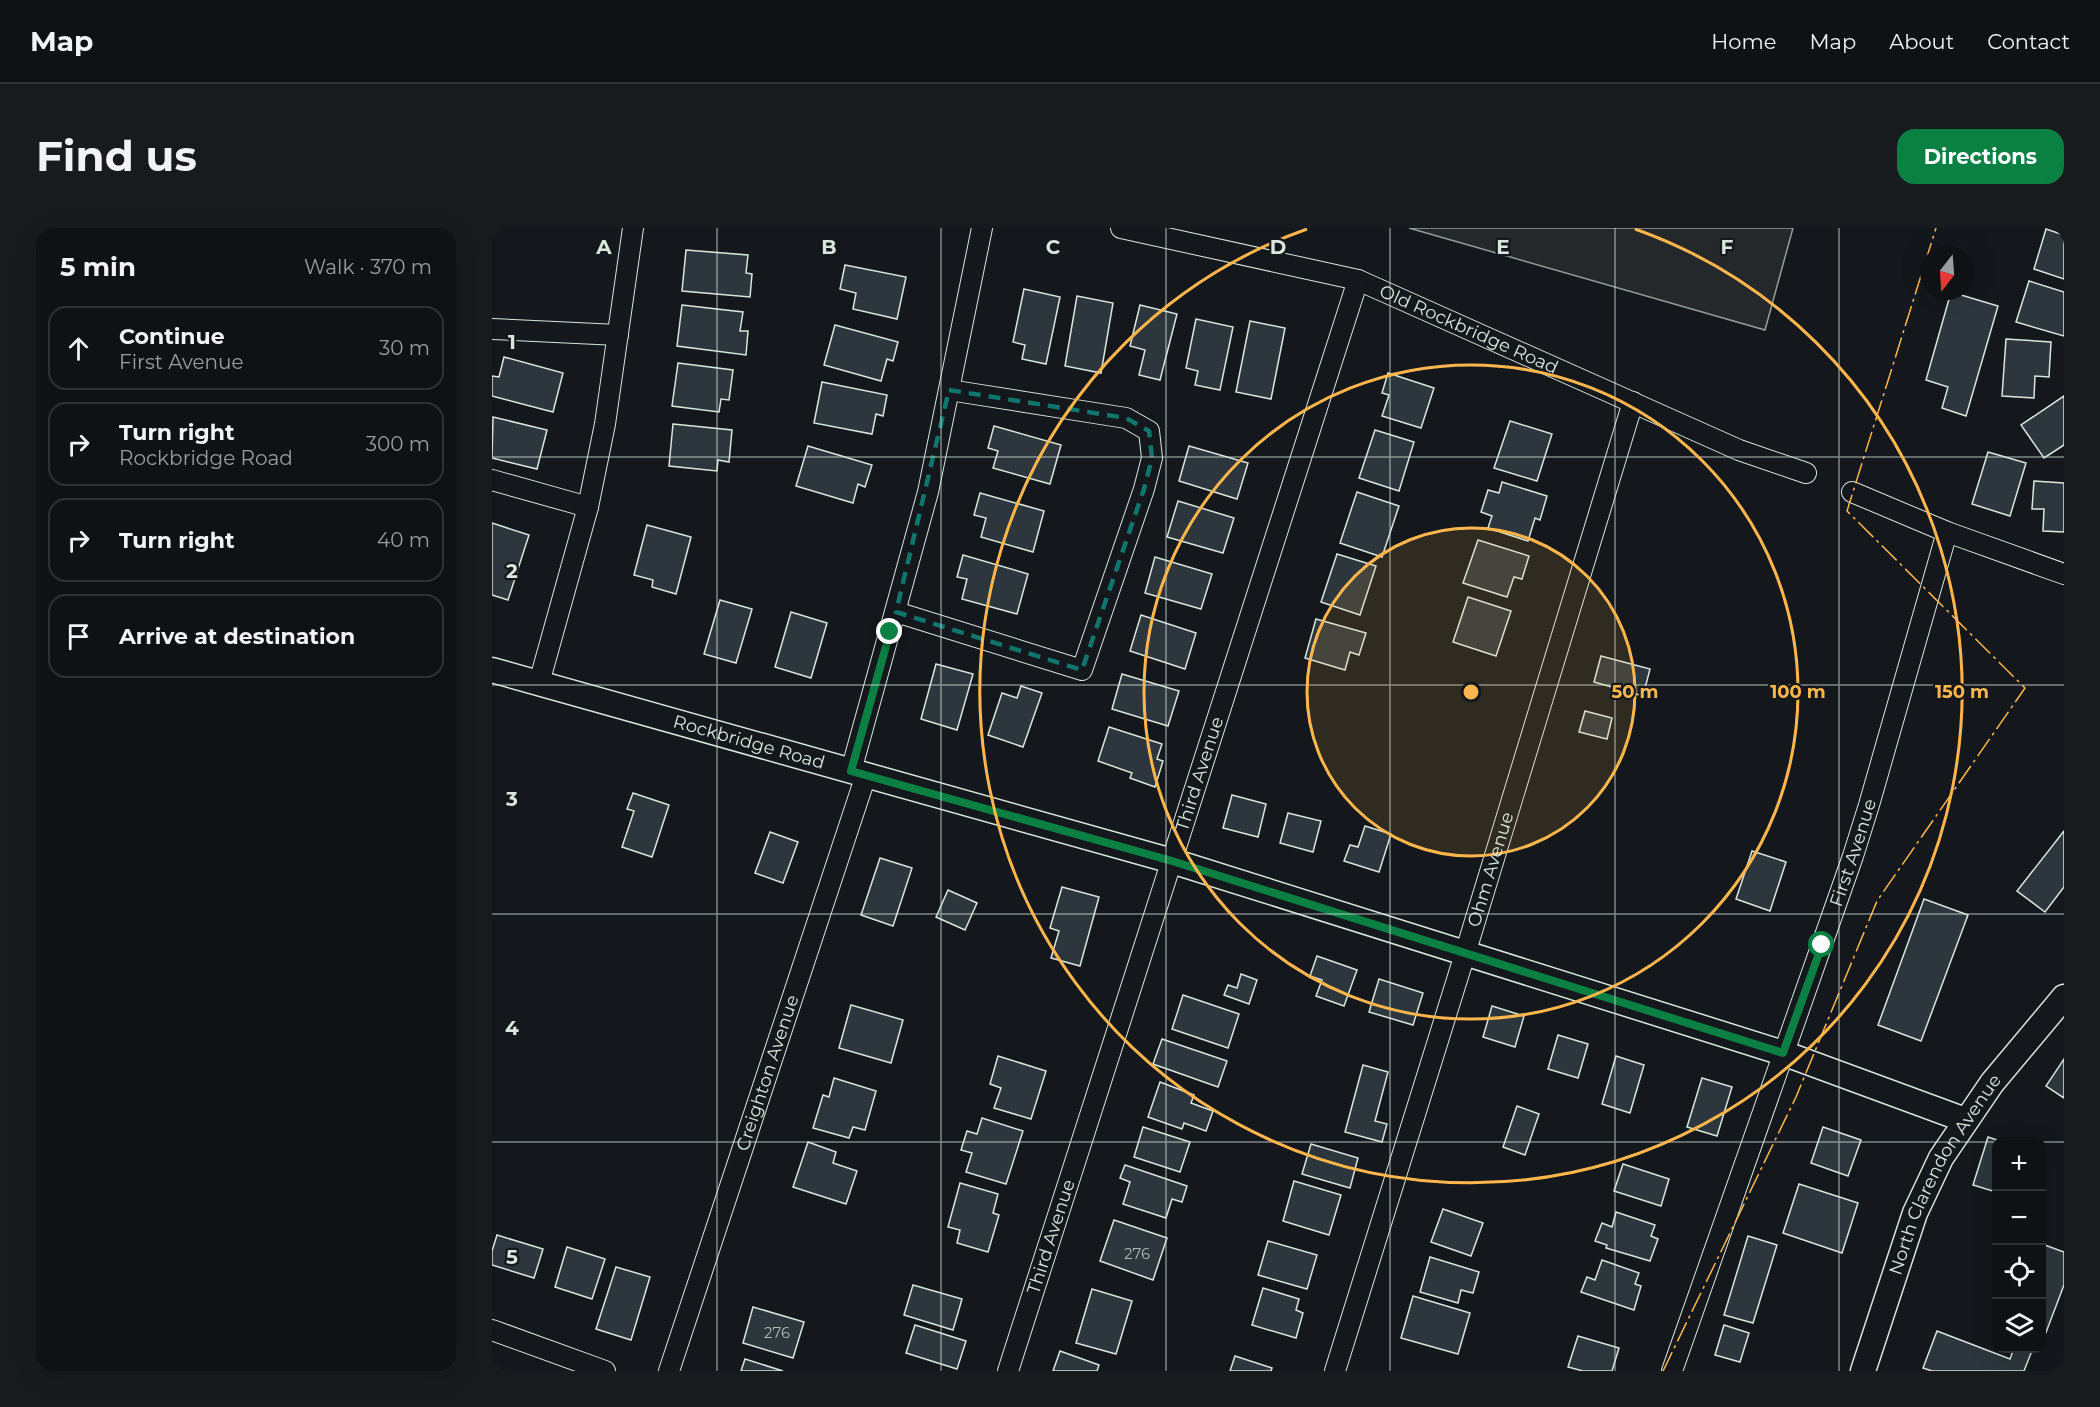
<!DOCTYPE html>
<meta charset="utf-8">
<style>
body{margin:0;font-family:Montserrat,sans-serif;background:#181b1e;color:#f1f3f6}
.controls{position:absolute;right:18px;bottom:18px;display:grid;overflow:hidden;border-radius:12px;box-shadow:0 6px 24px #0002}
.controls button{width:54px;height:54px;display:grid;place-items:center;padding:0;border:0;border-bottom:2px solid #2f3234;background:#0f1215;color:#f1f3f6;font:30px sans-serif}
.compass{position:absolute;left:1428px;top:18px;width:54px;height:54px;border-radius:50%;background:#0f1215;box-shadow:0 6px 24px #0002;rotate:197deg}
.stop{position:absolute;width:18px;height:18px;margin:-14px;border:4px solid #0b8043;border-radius:50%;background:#fff}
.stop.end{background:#0b8043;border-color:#fff;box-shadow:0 2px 6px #0008}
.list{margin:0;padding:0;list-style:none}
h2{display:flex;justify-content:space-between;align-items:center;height:78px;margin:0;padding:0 24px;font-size:26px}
h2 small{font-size:20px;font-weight:400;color:#9b9ea0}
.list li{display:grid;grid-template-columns:39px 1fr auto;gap:18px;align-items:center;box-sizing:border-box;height:84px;margin:0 12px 12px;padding:0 12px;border:2px solid #2f3234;border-radius:18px}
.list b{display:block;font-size:22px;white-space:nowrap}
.list p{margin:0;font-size:20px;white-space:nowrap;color:#9b9ea0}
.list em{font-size:20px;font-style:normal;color:#9b9ea0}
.icon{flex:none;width:33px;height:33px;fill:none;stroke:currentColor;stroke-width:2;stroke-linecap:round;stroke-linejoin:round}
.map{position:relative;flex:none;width:1572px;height:1143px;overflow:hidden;border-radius:18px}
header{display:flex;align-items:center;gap:36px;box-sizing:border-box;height:84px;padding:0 30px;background:#0f1215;border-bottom:2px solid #2f3234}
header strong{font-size:28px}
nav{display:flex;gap:33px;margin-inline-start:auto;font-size:21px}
.intro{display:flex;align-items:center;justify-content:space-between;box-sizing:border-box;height:144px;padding:0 36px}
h1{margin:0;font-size:42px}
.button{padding:15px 27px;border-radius:18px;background:#0b8043;color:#fff;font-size:21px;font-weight:700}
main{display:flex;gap:36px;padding:0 36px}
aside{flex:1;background:#0f1215;border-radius:18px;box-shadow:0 6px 24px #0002}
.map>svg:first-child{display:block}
.parking{fill:#24282b;stroke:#939e99;stroke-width:1.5}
.building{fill:#2c363c;stroke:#d8e6dc;stroke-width:1.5}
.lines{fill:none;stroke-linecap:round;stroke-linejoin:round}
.minor-casing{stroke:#d8e6dc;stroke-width:22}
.tertiary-casing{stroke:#d8e6dc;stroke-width:27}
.minor{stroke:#14181c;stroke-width:20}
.tertiary{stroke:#14181c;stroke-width:24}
.power{stroke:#ffb74d;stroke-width:1.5;stroke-dasharray:21 4.5 3 4.5;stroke-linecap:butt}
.route{stroke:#0b8043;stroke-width:8}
.marked{fill:none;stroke:#0f766e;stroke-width:4.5;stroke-dasharray:12 8;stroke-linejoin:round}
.grid{fill:none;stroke:#d8e6dc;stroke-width:1.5;stroke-opacity:0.55}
.ring{fill:none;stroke:#ffb74d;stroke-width:3}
.labels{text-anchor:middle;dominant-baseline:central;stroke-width:4.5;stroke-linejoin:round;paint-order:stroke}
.number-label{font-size:15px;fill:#adbab4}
.street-label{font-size:18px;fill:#d8e6dc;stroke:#14181c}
.grid-label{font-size:20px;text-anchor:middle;font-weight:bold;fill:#d8e6dc;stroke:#14181c;stroke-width:4.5;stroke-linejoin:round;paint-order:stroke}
.centre{fill:#ffb74d;stroke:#14181c;stroke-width:3}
.ring-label{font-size:18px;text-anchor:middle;font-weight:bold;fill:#ffb74d;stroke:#14181c;stroke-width:4.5;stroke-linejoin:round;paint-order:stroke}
</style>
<header>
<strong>Map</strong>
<nav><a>Home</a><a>Map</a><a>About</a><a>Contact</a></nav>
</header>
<div class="intro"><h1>Find us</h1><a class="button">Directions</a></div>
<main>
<aside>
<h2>5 min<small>Walk · 370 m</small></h2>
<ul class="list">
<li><svg class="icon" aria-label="ahead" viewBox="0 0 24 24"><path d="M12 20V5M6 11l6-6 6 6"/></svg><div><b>Continue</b><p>First Avenue</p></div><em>30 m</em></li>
<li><svg class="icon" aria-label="right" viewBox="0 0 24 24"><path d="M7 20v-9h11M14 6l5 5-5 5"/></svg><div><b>Turn right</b><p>Rockbridge Road</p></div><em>300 m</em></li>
<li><svg class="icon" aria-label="right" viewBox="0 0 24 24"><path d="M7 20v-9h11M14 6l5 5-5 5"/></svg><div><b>Turn right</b></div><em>40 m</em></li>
<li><svg class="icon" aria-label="arrive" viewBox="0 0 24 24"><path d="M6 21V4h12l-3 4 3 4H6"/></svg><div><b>Arrive at destination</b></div></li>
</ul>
</aside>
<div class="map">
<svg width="1572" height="1143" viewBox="0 0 1572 1143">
<rect width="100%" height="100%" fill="#14181c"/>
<path class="parking" d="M917 0H1301L1273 102Z"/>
<g class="building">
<path d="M1554 1 1572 7V51L1542 41Z"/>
<path d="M194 22 256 27 254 45 260 46 258 69 190 63Z"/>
<path d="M353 37 414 49 405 91 361 81 364 65 348 61Z"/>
<path d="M1537 53 1572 64V108L1524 94Z"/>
<path d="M532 61 568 69 554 136 530 131 533 117 521 114Z"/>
<path d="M1459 64 1506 78 1474 188 1450 180 1456 159 1434 152Z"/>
<path d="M585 68 621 75 609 145 573 138Z"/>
<path d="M190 77 251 84 248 103H256L254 127 185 118Z"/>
<path d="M648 77 685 86 668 152 647 147 653 122 638 118Z"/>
<path d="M704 91 741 99 728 162 703 157 706 143 694 140Z"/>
<path d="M758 93 793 100 779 171 744 164Z"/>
<path d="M343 97 406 114 401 133 395 131 389 153 332 137Z"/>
<path d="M1514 111 1559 114 1557 149 1543 148 1542 170 1510 168Z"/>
<path d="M12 129 71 145 61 184 0 168V148L7 149Z"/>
<path d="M186 135 241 142 237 172 229 171 227 184 180 178Z"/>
<path d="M896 145 942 160 929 200 890 188 897 167 890 165Z"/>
<path d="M330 154 395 167 391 188 384 186 380 206 322 195Z"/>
<path d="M1572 168V217L1552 230 1529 197Z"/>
<path d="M1 189 55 202 45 241 0 230Z"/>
<path d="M1018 193 1060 206 1045 253 1002 240Z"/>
<path d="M181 196 240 202 237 234 226 232 225 243 177 238Z"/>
<path d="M502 198 569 217 558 256 501 240 506 223 496 220Z"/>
<path d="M883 202 922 214 907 263 867 250Z"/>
<path d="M316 218 380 237 373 259 366 256 361 275 304 258Z"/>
<path d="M697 218 756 235 745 271 687 253Z"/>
<path d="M1496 224 1534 235 1518 288 1480 276Z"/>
<path d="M1542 253 1572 255V304L1551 303 1552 281H1540Z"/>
<path d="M1010 254 1055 268 1048 292 1043 290 1036 313 996 300 1000 288 989 284 996 262 1007 265Z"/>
<path d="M865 264 907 278 890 329 848 315Z"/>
<path d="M488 265 552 283 541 324 489 309 494 290 482 287Z"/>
<path d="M686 273 742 290 731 325 675 309Z"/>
<path d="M0 295 37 307 16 372 0 367Z"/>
<path d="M155 297 199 309 184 366 160 359 161 352 142 347Z"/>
<path d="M986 312 1037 328 1030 351 1022 349 1015 369 971 355Z"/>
<path d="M845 326 884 338 868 387 829 374Z"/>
<path d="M471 327 536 346 525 386 470 371 475 351 465 349Z"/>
<path d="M663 329 720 346 709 381 653 365Z"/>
<path d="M976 369 1019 383 1004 428 961 414Z"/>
<path d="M228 372 260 381 244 435 212 426Z"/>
<path d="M299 384 335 395 319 450 283 439Z"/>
<path d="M649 387 704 405 693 441 638 423Z"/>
<path d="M824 391 874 405 867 427 858 424 853 442 813 430Z"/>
<path d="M1109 428 1158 441 1151 468 1102 454Z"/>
<path d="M444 436 481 446 465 502 429 491Z"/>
<path d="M630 446 687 463 676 498 620 481Z"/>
<path d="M529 458 550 465 531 519 496 507 510 465 525 470Z"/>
<path d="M1093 483 1120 490 1115 511 1087 504Z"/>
<path d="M617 499 670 516 665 531 671 533 663 559 638 550 640 545 606 533Z"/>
<path d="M141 565 177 577 160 629 130 619 142 583 135 581Z"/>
<path d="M740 567 774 576 766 609 731 600Z"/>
<path d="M796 585 829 593 821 624 788 615Z"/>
<path d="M873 598 899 606 887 644 852 633 858 617 866 619Z"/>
<path d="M1572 603V659L1553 684 1525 663Z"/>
<path d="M278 604 306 614 291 655 263 645Z"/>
<path d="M1260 623 1294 634 1278 683 1244 671Z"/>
<path d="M388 630 420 640 401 698 369 687Z"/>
<path d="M570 659 607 669 588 738 559 730 567 703 558 700Z"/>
<path d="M456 662 485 675 473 702 444 689Z"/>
<path d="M1432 671 1476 687 1429 813 1386 797Z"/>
<path d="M825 728 865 742 852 778 824 768 830 752 818 748Z"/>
<path d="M749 746 765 752 757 776 732 767 736 757 745 760Z"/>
<path d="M887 751 931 765 921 797 877 784Z"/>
<path d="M691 767 747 786 736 820 680 801Z"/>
<path d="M359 777 411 792 399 835 347 820Z"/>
<path d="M1000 778 1032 788 1023 819 991 809Z"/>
<path d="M1066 807 1096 816 1086 850 1056 841Z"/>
<path d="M670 811 735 833 726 859 661 836Z"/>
<path d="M506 828 554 843 539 891 502 880 509 860 498 856Z"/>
<path d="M1124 828 1152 837 1138 885 1110 876Z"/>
<path d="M1572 831V870L1554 858Z"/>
<path d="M871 837 896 844 883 893 895 896 890 914 853 904Z"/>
<path d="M342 850 384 863 373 902 361 899 357 910 321 900 331 867 337 869Z"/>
<path d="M1210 850 1240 859 1225 908 1195 899Z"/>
<path d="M668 854 702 867 699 875 721 883 714 903 692 895 690 901 656 889Z"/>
<path d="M1025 878 1047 886 1033 927 1011 919Z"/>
<path d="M490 890 531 903 514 956 474 944 480 925 469 922 475 903 485 906Z"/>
<path d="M651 899 698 914 688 944 642 929Z"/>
<path d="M1331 899 1369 912 1356 948 1319 935Z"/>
<path d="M1496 909 1511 914H1504V964L1481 957Z"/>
<path d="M316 914 344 924 341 935 365 943 354 976 301 959Z"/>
<path d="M819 916 866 930 858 960 810 946Z"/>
<path d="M1131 936 1177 951 1169 978 1122 963Z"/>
<path d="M633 937 695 958 690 974 680 971 674 990 631 976 638 954 628 950Z"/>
<path d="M802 953 849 967 837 1007 791 993Z"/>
<path d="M468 955 506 966 501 985 507 987 496 1024 465 1015 468 1002 456 999Z"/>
<path d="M1307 956 1366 975 1350 1025 1291 1005Z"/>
<path d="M951 981 991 995 979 1028 939 1014Z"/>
<path d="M1124 984 1163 997 1159 1008 1166 1011 1158 1033 1114 1020 1115 1017 1103 1013 1110 995 1120 999Z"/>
<path d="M622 992 675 1010 661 1052 608 1033Z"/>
<path d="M5 1007 51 1021 42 1050 0 1037V1023Z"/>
<path d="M1256 1008 1285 1017 1261 1095 1232 1087Z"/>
<path d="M776 1013 825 1027 815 1061 766 1047Z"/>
<path d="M1550 1016 1572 1024V1057L1550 1115Z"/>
<path d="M75 1019 113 1031 100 1071 63 1059Z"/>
<path d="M938 1029 987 1044 981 1065 969 1062 966 1075 928 1064Z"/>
<path d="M1110 1032 1147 1045 1143 1056 1149 1058 1142 1082 1089 1064 1095 1049 1103 1052Z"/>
<path d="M124 1039 158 1049 139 1112 104 1101Z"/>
<path d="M421 1057 470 1071 461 1102 412 1087Z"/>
<path d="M771 1060 807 1071 804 1082 811 1085 804 1110 760 1097Z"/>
<path d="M600 1061 640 1073 624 1126 584 1115Z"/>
<path d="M921 1068 978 1085 966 1126 909 1110Z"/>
<path d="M261 1079 312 1094 301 1130 251 1115Z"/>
<path d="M423 1097 474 1113 465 1141 414 1125Z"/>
<path d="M1232 1097 1257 1105 1248 1134 1223 1127Z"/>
<path d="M1445 1103 1518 1131 1522 1120H1541L1532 1143H1440L1431 1140Z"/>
<path d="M1086 1108 1127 1120 1120 1143H1091L1076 1139Z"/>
<path d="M568 1123 607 1137 605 1143H561Z"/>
<path d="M743 1128 780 1140 779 1143H738Z"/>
<path d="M253 1131 291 1143H249Z"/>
</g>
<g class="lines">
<defs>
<g id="minor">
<path id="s1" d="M629 0 866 52 1247 222 1314 245"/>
<path d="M0 101 126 107"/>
<path d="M0 252 96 279"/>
<path d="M1360 264 1455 304 1572 346"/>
<path d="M404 384 590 442 652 261 660 230 657 203 634 190 457 162"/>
<path d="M47 455 96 279 113 196 141 0"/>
<path d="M359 543 436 264 490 0"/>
<path d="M0 1102 113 1143"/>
<path id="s2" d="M177 1143 374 547"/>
<path id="s3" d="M516 1143 866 52"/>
<path id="s4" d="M843 1143 973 726 1141 174"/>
<path id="s5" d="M1180 1143 1361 628 1377 577 1455 304"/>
</g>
<g id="tertiary">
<path id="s6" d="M0 442 680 633 1291 825 1473 892"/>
<path id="s7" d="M1371 1143 1423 985 1449 930 1500 855 1572 769"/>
</g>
</defs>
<use href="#minor" class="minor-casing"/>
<use href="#tertiary" class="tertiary-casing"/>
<use href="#minor" class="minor"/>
<use href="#tertiary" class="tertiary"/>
<path class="power" d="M1171 1143 1304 869 1385 673 1533 460 1355 283 1444 0"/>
</g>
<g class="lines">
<path class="route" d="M398 404 359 543 680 633 1291 825 1330 717"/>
</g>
<path class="marked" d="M457 162 634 190 657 203 660 230 652 261 590 442 404 384Z"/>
<path class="grid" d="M225 0V1143M449 0V1143M674 0V1143M898 0V1143M1123 0V1143M1347 0V1143M0 229H1572M0 457H1572M0 686H1572M0 914H1504M1550 914H1572"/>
<circle cx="979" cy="464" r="164" fill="#ffb74d" fill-opacity=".12"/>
<g class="ring">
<circle cx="979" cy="464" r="164"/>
<circle cx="979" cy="464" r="327"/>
<path d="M1143 1A491 491 0 1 1 815 1"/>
</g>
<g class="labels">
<g class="number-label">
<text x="645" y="1025">276</text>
<text x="285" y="1104">276</text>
</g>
<g class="street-label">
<text stroke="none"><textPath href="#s1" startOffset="364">Old Rockbridge Road</textPath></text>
<text stroke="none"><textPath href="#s6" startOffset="267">Rockbridge Road</textPath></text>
<text stroke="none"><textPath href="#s3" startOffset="627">Third Avenue</textPath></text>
<text stroke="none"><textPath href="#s5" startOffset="549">First Avenue</textPath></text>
<text stroke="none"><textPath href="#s4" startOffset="525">Ohm Avenue</textPath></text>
<text stroke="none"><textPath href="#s2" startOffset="314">Creighton Avenue</textPath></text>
<text stroke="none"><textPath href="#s7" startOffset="214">North Clarendon Avenue</textPath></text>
<text stroke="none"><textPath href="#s3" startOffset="141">Third Avenue</textPath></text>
</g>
</g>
<g class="grid-label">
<text x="112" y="26">A</text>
<text x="337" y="26">B</text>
<text x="561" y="26">C</text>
<text x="786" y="26">D</text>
<text x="1011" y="26">E</text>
<text x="1235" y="26">F</text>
<text x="20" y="121">1</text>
<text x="20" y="350">2</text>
<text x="20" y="578">3</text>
<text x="20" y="807">4</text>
<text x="20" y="1036">5</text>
</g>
<circle cx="979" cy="464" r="9" class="centre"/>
<g class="ring-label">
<text x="1143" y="470">50 m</text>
<text x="1306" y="470">100 m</text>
<text x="1470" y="470">150 m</text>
</g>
</svg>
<div class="controls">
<button>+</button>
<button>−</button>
<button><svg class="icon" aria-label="locate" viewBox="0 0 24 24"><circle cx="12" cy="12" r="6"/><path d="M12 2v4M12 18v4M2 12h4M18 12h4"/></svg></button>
<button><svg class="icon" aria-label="layers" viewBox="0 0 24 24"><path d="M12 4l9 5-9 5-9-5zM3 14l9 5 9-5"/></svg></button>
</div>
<svg class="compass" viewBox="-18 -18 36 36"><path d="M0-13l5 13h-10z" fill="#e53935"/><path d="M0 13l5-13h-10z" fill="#9b9ea0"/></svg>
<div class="stop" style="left:1330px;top:717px"></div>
<div class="stop end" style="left:398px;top:404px"></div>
</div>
</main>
